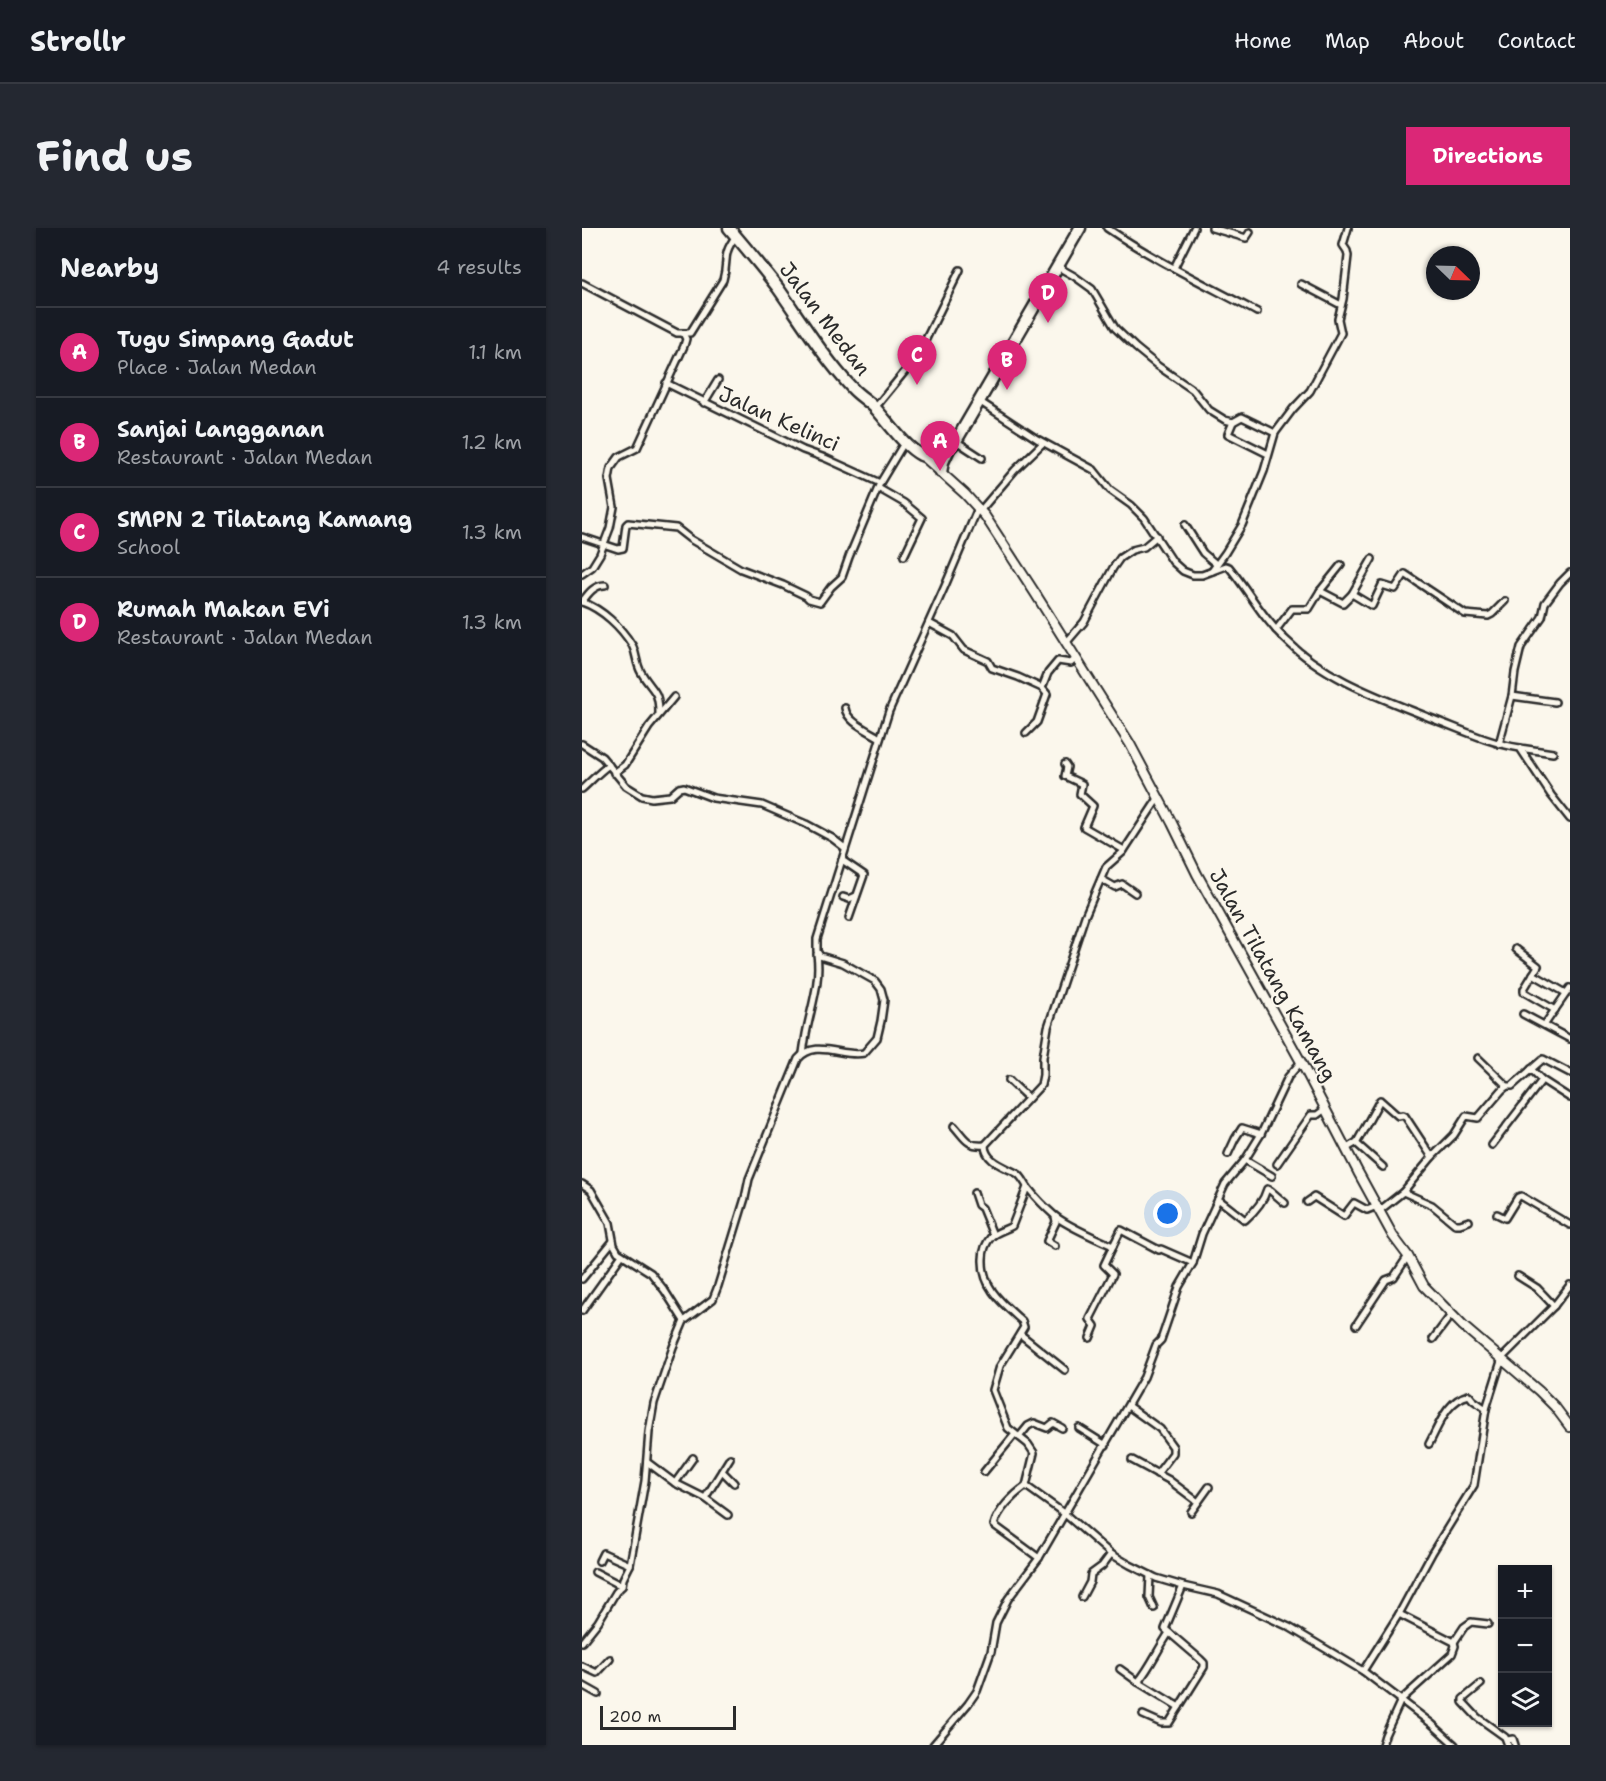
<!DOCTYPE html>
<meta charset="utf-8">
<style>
body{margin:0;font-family:"Shantell Sans",sans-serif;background:#242831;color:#f1f3f6}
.controls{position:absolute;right:18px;bottom:18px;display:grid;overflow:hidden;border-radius:0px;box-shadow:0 2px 4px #0004}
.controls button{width:54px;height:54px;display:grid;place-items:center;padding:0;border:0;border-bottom:2px solid #363941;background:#171b24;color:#f1f3f6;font:30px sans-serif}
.compass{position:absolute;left:844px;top:18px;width:54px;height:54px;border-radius:50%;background:#171b24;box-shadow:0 2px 4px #0004;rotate:113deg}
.scale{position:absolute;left:18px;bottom:15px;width:136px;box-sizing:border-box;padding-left:6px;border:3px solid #2b2b2b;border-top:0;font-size:16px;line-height:21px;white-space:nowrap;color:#2b2b2b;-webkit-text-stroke:4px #fbf7ec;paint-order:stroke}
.you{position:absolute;left:586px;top:986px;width:21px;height:21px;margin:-15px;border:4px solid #fff;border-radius:50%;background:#1a73e8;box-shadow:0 0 0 9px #1a73e833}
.badge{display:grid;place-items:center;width:39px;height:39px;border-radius:50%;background:#db2777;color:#fff;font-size:20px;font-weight:700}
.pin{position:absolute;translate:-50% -50px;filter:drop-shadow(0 2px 3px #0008)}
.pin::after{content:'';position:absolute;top:32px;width:21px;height:18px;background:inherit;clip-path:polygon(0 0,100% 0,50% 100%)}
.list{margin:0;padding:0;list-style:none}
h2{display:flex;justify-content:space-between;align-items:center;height:78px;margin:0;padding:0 24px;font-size:26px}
h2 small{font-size:20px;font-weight:400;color:#9ea1a6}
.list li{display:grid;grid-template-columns:39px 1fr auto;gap:18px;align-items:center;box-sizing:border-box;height:90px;padding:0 24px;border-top:2px solid #363941}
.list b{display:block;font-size:22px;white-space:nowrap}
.list p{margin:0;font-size:20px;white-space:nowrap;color:#9ea1a6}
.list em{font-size:20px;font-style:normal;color:#9ea1a6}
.icon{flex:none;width:33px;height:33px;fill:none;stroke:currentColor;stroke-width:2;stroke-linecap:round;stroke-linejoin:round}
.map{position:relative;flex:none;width:988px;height:1517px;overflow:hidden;border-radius:0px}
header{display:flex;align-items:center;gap:36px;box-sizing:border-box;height:84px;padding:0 30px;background:#171b24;border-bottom:2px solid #363941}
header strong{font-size:28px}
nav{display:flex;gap:33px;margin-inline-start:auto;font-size:21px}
.intro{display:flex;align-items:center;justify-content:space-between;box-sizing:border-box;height:144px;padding:0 36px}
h1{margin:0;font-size:42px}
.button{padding:15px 27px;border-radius:0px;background:#db2777;color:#fff;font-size:21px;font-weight:700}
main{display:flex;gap:36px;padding:0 36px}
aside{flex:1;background:#171b24;border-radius:0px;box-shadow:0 2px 4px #0004}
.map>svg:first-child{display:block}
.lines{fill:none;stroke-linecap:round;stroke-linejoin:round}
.street-casing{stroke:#2b2b2b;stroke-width:10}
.secondary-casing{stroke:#2b2b2b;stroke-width:12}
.highway-casing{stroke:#2b2b2b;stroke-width:15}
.street{stroke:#fbf7ec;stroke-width:5}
.secondary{stroke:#fbf7ec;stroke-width:8}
.highway{stroke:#fbf7ec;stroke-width:10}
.labels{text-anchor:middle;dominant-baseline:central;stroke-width:4.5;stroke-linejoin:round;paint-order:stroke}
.street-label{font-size:21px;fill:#2b2b2b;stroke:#fbf7ec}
</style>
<header>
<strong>Strollr</strong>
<nav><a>Home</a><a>Map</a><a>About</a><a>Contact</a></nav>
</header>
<div class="intro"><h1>Find us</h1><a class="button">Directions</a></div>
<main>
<aside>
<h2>Nearby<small>4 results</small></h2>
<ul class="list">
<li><span class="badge">A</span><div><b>Tugu Simpang Gadut</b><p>Place · Jalan Medan</p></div><em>1.1 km</em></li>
<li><span class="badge">B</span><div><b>Sanjai Langganan</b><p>Restaurant · Jalan Medan</p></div><em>1.2 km</em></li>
<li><span class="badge">C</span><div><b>SMPN 2 Tilatang Kamang</b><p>School</p></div><em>1.3 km</em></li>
<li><span class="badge">D</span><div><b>Rumah Makan EVi</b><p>Restaurant · Jalan Medan</p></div><em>1.3 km</em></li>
</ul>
</aside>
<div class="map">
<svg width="988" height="1517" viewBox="0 0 988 1517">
<rect width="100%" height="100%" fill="#fbf7ec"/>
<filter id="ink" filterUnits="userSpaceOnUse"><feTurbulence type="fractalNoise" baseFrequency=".0167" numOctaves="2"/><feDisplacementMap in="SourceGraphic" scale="12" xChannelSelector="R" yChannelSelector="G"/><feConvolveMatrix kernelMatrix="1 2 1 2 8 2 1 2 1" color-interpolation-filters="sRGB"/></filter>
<g filter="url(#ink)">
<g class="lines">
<defs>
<g id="street">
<path d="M525 0C572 32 625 57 675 84"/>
<path d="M630 0 664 10 668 4"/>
<path d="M476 39 492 48 510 61 533 100 554 120 576 138 611 162 627 182 643 192 651 194 660 189 693 205"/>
<path d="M592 40 612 0"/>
<path d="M0 55 95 105H108L141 52C147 32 139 28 154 8"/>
<path d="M719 56 759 77"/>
<path d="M84 155 221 222 243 230 298 255"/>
<path d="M397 173 455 211 512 242 528 262 549 277 562 290 591 334 601 343 611 347H620L644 338 647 339C666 362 681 391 703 411 743 451 799 470 851 491 880 502 907 515 938 520L969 567 988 591"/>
<path d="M122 175 136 152"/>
<path d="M293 180 324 142 341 117 378 42"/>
<path d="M651 194 646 206 686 226"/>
<path d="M374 213 400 230"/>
<path d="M296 260 322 275 340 290 322 328"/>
<path d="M398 283 433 242 461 215"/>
<path d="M603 297 621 325 634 336"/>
<path d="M0 309 36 321 41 320 44 297 46 295 94 300 108 311 159 341 201 357 224 368 227 371 238 374 249 359 260 349 267 329 298 255 322 215"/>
<path d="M630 343 643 325 660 297 682 243 693 205 711 181 728 163 759 105 756 91 761 71 766 28 765 23 761 17 766 0"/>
<path d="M0 346 10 339 18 326 28 300 32 279 27 251 29 240 37 229 55 220 102 118 104 111 102 107"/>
<path d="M738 363 759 337"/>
<path d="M770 366 790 331"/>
<path d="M0 374C20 381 39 399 50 417 54 423 54 436 59 444 70 464 77 460 77 486"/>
<path d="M0 374C6 366 12 357 23 357"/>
<path d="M347 395 371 408 382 422 406 433 410 440 436 449 460 460 465 466 455 494 444 505"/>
<path d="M694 402 710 381H727L738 363 761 375 770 366 790 378 800 357 813 361 823 346 883 386 906 388 910 386 923 373"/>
<path d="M484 415 502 394 531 340 538 330 550 322 562 319 575 308"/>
<path d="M460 460 466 445 476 433 489 435 494 430"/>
<path d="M930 468 973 474"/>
<path d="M263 480C265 494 286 502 298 510"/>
<path d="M0 516 20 529 44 558 60 568 70 570 88 568 97 560 102 559 131 570 180 577 224 596 250 610 263 620"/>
<path d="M917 516 930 468 933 444 939 419 960 389 963 375 978 355 988 345"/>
<path d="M938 520 971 525"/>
<path d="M483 536 485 539 483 548 500 556 498 566 511 578 502 599 542 622"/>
<path d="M32 545 43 537 67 499 92 469"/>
<path d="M0 561C9 553 17 544 27 537"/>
<path d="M577 569 541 624 524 639 503 688 466 799 461 829V847L459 857 403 917C403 934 424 939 436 946 441 950 443 956 447 961 454 970 464 980 473 988 486 998 515 1011 531 1018L539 1002 577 1022 579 1021 611 1035"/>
<path d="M260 632 282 647 267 690"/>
<path d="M519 651 533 659 540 656 553 665"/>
<path d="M261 669 267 671 274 668"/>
<path d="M934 721 956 738 942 761V764L973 782"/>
<path d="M951 746 984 765"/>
<path d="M941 786 988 811"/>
<path d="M963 796 988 760"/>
<path d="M221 825C222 818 223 812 224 806 229 779 239 754 235 726"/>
<path d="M896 830 925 858"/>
<path d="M949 841 960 852 988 870"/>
<path d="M427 852 446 870"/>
<path d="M372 898C383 910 385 919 403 917"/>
<path d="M774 915 801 939"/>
<path d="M910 917 960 852"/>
<path d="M765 920 775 914 798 872 816 888 821 887 823 888 850 929"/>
<path d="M646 926 653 911 660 900 679 906"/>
<path d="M663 932 690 948"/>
<path d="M695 936 729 887H735L743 881"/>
<path d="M0 956 9 962 28 995 32 1017 36 1024 69 1045 83 1063 102 1093"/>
<path d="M445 959 430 998C423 1002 414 1004 409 1009 403 1016 401 1023 401 1031 400 1060 420 1075 440 1093L442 1099 418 1138 411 1162 426 1200 446 1216 452 1225 444 1258 483 1286 529 1326 548 1337 574 1350 601 1358 636 1366 707 1399 781 1443 819 1472 803 1507 800 1517"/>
<path d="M821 964 850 977 873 996H878L887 993"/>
<path d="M392 965 396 977 400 980 411 1007"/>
<path d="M636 971 663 992C672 984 682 972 685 961L689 963 703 975"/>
<path d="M725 974 732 969 762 988 772 975 785 982 795 978"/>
<path d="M797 983 821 964 850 929 872 907 884 888 896 890 920 862 925 858H930L961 831 988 845"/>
<path d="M915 986 923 990 936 969 939 968 988 997"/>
<path d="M473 988 474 994 465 1013 473 1018"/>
<path d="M936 1048 955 1060 972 1078"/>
<path d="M0 1051 31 1013"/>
<path d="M0 1083 40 1027"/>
<path d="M774 1097 804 1052 812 1049 826 1028"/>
<path d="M438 1106 483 1142"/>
<path d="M508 1110 513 1098 508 1091 531 1046 522 1037 531 1018"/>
<path d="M851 1111 869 1087"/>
<path d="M546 1178 578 1201 591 1219V1225L575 1246"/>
<path d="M497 1200 524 1217"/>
<path d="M437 1209 446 1198 452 1195 465 1200 471 1195 480 1200"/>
<path d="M847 1216C857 1197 865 1172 887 1167L891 1172 904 1181"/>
<path d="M550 1232 587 1252 616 1274"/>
<path d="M65 1234 93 1255 123 1270 146 1287"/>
<path d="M140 1243 152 1255"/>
<path d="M402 1244 433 1206"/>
<path d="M93 1255 111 1230"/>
<path d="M444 1258C431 1267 416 1282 412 1297L457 1330"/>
<path d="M123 1270 148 1230"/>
<path d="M609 1284 627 1259"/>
<path d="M17 1333 21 1325 48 1337"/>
<path d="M13 1344 40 1358"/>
<path d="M568 1347 567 1369 572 1380"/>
<path d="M500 1369 508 1354 509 1346 520 1338 529 1326"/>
<path d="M817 1386 872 1414 873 1418 870 1426 819 1472 850 1496 873 1517"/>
<path d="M0 1414 16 1394 34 1364 40 1358 41 1351 48 1337 63 1253 67 1204 72 1175 91 1119 102 1093 131 1071 136 1058 163 970 167 951 216 831C234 810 260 830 282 825L295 810 299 793 302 772 299 761 293 753 261 735 238 728 235 723V711L307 483 363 358 396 280"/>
<path d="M872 1414 882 1399 889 1394 906 1396"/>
<path d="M0 1438 15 1445 28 1431"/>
<path d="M538 1441 556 1454 597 1479"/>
<path d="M781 1443 817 1386 850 1325 892 1257 904 1181 920 1130 972 1078 988 1057"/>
<path d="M556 1454C568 1440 576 1421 587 1405"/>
<path d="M899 1456 881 1471V1474L895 1489 923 1509 926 1517"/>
<path d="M0 1457 16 1466"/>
<path d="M561 1487 579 1495H587L622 1439V1435L618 1431 583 1401 601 1358"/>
<path d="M925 1512 931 1511 933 1517"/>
<path d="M351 1517 386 1476 395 1463 409 1424 414 1395 426 1371 457 1330 562 1149 574 1117 579 1112 597 1059 611 1035 620 1006 643 956 663 932 679 906 706 849 719 834"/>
</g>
<path id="secondary" d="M342 229 383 266 403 288 453 365 548 516 590 595 615 646 719 834 776 944 811 1008 826 1028 842 1058 881 1098 957 1163 973 1179 988 1199"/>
<g id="highway">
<path d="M147 0C164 20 181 40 196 60 220 94 242 130 270 160 277 168 287 173 294 181 306 194 323 219 339 227 352 234 366 223 374 213L498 0"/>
<path d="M359 244 361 234 367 221"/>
</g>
</defs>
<use href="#street" class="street-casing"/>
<use href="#secondary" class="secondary-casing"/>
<use href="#highway" class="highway-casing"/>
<use href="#street" class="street"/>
<use href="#secondary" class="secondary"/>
<use href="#highway" class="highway"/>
</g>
</g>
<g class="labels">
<g class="street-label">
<text transform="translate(243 91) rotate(53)">Jalan Medan</text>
<text transform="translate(197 191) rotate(24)">Jalan Kelinci</text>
<text transform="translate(691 747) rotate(61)">Jalan Tilatang Kamang</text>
</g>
</g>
</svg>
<div class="controls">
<button>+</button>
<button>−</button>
<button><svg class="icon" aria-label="layers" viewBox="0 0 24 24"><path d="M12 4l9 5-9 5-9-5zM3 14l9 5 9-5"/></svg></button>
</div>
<svg class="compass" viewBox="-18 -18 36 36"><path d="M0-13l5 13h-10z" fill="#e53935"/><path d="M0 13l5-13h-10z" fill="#9ea1a6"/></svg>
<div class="scale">200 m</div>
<div class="you"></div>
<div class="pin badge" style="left:358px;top:243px">A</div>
<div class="pin badge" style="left:425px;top:162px">B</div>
<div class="pin badge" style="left:335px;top:157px">C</div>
<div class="pin badge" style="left:466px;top:95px">D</div>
</div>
</main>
